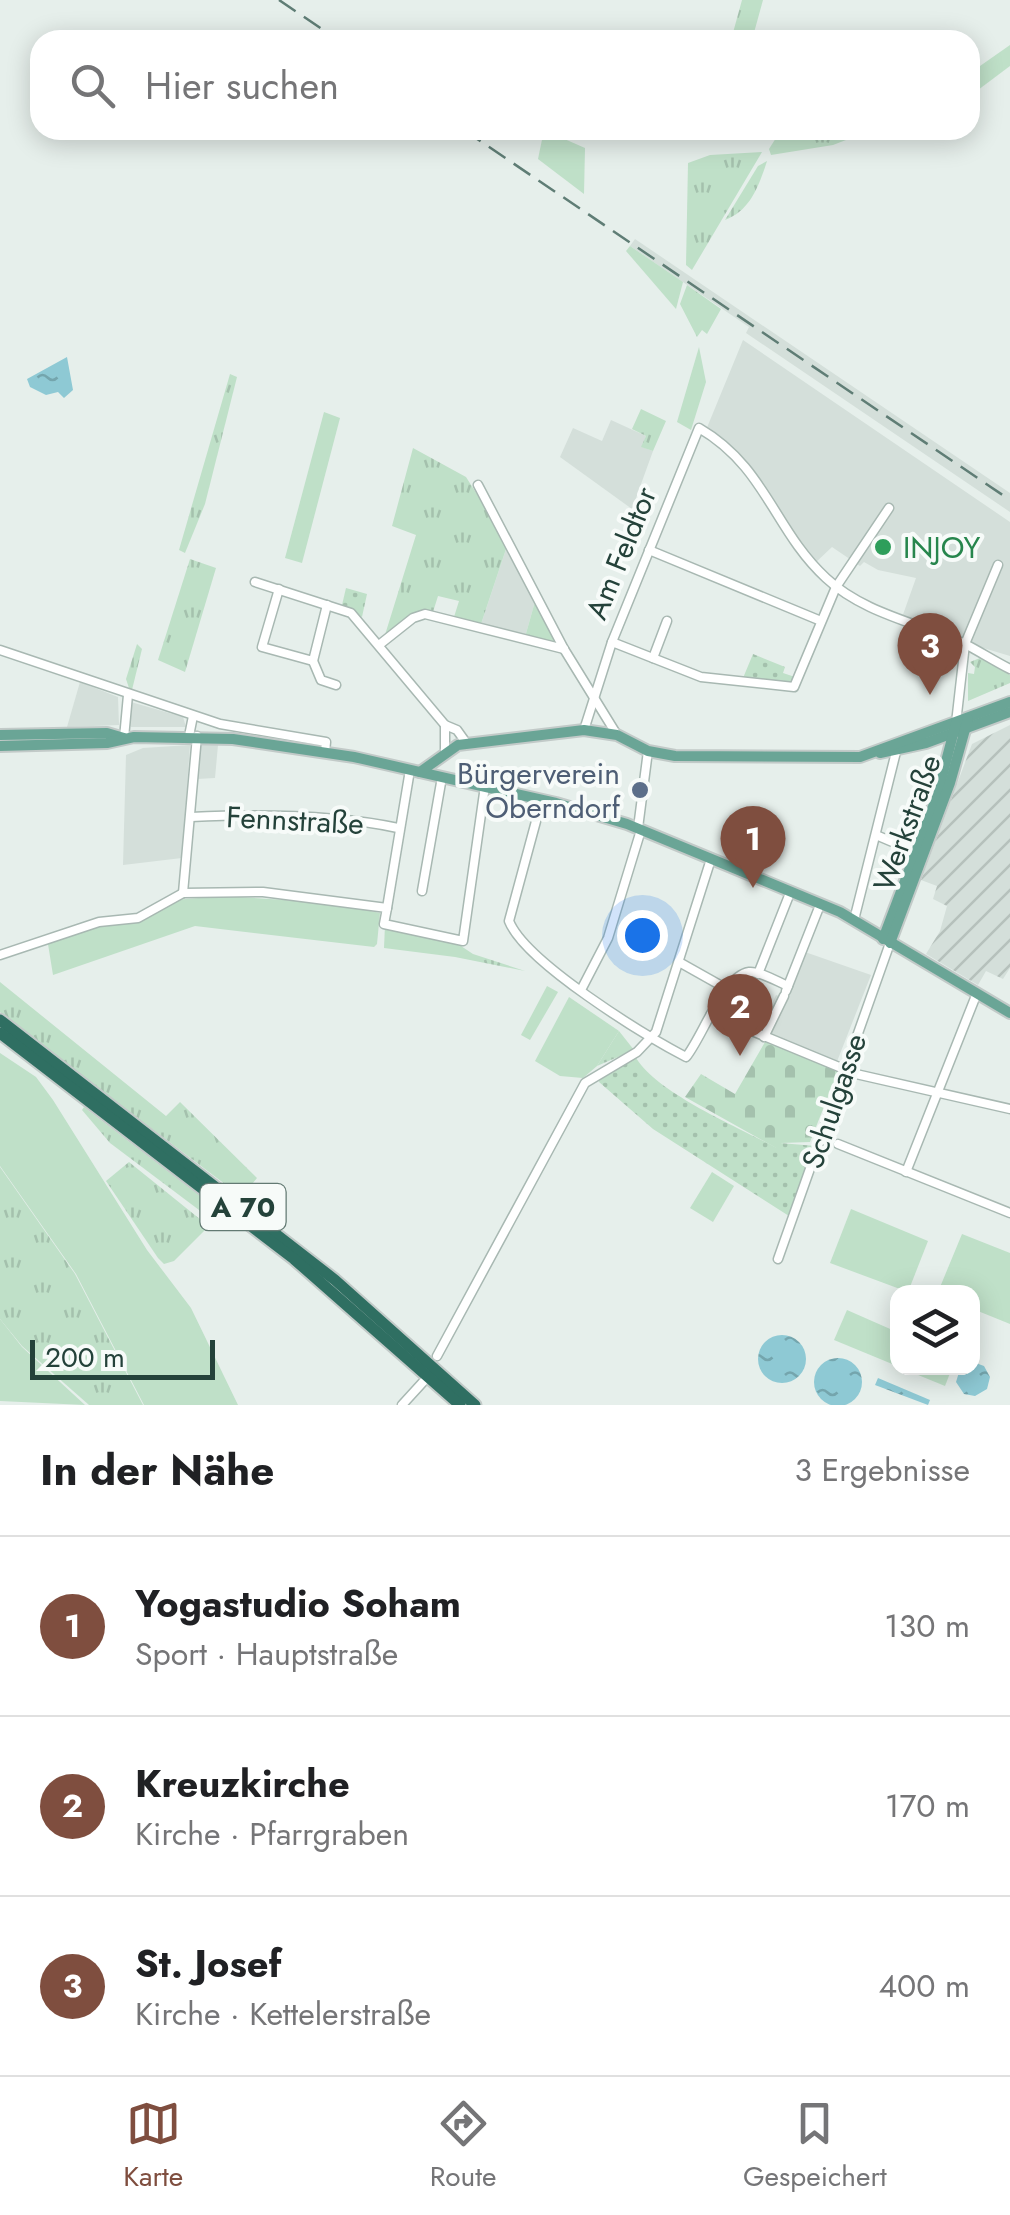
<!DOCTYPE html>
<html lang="de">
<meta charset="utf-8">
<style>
body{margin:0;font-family:Jost,sans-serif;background:#f6f6f6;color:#202124}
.controls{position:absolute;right:30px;bottom:30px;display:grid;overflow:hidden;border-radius:20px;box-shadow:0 5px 25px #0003}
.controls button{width:90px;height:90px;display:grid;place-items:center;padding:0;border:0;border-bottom:2px solid #e0e0e0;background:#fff;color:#202124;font:50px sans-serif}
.scale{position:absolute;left:30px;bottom:25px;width:185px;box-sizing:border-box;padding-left:10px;border:5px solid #24423a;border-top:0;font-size:28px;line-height:35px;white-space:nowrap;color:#24423a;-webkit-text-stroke:8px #f7fbf9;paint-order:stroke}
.you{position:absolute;left:642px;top:935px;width:35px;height:35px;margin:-25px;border:8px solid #fff;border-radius:50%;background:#1a73e8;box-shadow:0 0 0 15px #1a73e833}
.badge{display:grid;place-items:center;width:65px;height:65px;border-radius:50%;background:#7f4e3f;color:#fff;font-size:32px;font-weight:700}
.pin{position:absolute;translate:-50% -82px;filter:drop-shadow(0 2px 5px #0008)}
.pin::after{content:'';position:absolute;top:52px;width:35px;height:30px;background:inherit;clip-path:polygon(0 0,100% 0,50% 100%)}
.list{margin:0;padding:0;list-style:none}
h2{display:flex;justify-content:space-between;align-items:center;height:130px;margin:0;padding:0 40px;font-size:42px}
h2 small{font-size:32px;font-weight:400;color:#757577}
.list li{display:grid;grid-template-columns:65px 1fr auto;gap:30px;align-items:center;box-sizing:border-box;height:180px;padding:0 40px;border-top:2px solid #e0e0e0}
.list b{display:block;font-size:38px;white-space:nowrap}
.list p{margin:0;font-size:32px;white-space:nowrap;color:#757577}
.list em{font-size:32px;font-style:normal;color:#757577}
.icon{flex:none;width:55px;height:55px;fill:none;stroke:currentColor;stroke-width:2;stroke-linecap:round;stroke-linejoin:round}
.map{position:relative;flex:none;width:1010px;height:1405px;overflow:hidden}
.search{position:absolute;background:#fff;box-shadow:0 5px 25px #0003;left:30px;right:30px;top:30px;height:110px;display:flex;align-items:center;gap:25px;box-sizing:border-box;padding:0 35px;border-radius:30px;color:#757577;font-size:38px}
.sheet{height:670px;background:#fff}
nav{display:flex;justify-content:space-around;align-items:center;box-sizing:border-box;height:140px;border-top:2px solid #e0e0e0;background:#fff;font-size:28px;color:#757577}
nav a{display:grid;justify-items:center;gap:5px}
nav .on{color:#7f4e3f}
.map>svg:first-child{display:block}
.built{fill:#d4dfda}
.industrial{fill:url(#industrial-furrows)}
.grass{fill:url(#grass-tufts)}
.cemetery{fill:url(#cemetery-stones)}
.park{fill:url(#park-dots)}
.garden{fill:#bfe0c8}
.water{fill:url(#water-ripples)}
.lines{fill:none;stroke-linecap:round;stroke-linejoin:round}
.minor-casing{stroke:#a8b8b2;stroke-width:11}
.major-casing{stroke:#c2cac8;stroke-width:14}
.highway-casing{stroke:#c2cac8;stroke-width:15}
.minor{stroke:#fff;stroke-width:8}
.major{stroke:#6aa596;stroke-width:10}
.highway{stroke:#2f6f62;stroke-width:11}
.rail{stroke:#5f7d75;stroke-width:2.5;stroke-dasharray:20 10;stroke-linecap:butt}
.leisure-dot{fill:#2e9e5b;stroke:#f7fbf9;stroke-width:4}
.service-dot{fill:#5c6f8a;stroke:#f7fbf9;stroke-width:4}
.labels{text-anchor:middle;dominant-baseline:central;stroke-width:8;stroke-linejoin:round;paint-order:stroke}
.shield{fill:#f7fbf9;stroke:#637a73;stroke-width:2.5}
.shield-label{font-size:28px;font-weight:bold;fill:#24423a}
.leisure-label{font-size:30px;fill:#27864d;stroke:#f7fbf9;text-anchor:start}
.street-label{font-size:30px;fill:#24423a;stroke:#f7fbf9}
.service-label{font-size:30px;fill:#4e5e75;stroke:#f7fbf9;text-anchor:end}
</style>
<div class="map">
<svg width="1010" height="1405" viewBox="0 0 1010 1405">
<defs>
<pattern id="industrial-furrows" width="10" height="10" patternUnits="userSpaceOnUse" patternTransform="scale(2.5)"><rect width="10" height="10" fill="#d4dfda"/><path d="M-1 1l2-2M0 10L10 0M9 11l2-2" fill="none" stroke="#b6c1bc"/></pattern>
<pattern id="grass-tufts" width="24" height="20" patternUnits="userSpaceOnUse" patternTransform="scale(2.5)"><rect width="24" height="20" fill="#bfe0c8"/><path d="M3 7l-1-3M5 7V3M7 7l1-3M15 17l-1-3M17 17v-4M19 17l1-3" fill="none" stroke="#a4c1ad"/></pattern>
<pattern id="cemetery-stones" width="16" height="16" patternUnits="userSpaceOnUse" patternTransform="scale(2.5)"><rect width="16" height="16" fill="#bfe0c8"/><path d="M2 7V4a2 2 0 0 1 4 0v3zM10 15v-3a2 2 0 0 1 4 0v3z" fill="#a4c1ad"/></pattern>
<pattern id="park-dots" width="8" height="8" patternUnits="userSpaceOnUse" patternTransform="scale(2.5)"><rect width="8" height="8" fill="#bfe0c8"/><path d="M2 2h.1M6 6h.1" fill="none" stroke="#a4c1ad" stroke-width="1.8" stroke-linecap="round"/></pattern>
<pattern id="water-ripples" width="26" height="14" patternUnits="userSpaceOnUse" patternTransform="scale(2.5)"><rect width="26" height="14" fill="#8ec9d4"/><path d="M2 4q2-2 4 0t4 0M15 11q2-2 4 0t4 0" fill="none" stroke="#74a5ad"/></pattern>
</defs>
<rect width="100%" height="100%" fill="#e6efeb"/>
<g class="built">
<path d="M635 239 1010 493V512L746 333 749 327 630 246Z"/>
<path d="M743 340 1010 522V656L900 623 916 578 878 570 864 562 860 566 832 547 813 565 762 483 706 430Z"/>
<path d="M611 420 646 436 642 447 653 451 632 509 560 457 573 428 602 441Z"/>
<path d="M508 543 540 601 534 605 525 637 481 624Z"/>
<path d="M80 682 118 697 119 725 67 727Z"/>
<path d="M131 702 183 717 186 727H131L127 721Z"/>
<path d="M190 745 182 858 123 865 126 755 143 748Z"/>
<path d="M200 745H218L215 778 197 779Z"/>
<path d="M805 952 871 975 836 1064 759 1033 776 995 787 998Z"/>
</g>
<path class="industrial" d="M1010 725V968L1003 979 986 971 978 985 926 954 940 931 947 906 933 899 937 886 921 880 972 744Z"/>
<g class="grass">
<path d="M742 0H763L752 40H731Z"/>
<path d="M1010 45V66L970 96V73Z"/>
<path d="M781 130H872L833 145 771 155 769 149Z"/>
<path d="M762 152 692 270 686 265 688 163 710 155Z"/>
<path d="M767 161C759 186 750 211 725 220L758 166Z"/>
<path d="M687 285 721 309 707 334 702 330 697 337 680 304Z"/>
<path d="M230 374 237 377 205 504 185 553 179 550Z"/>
<path d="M641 409 666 421 653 451 641 447 646 436 632 429Z"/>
<path d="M413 448 466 477 508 543 481 624 454 617 459 601 438 596 433 612 413 614 384 638 416 535 392 526Z"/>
<path d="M190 559 216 568 185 672 158 660Z"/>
<path d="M540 601 555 639 552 644 525 637 534 605Z"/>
<path d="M137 644 142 649 131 694 126 679Z"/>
<path d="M980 658 1010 675V683L968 701V673L974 674 975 667 970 662Z"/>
<path d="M455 942 473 954 525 971 455 957Z"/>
<path d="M0 982 166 1116 180 1102 257 1178 243 1195 238 1194 24 1032 0 1012Z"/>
<path d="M619 1031 634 1050 597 1066Z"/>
<path d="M84 1107 217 1209V1219H211L110 1143 82 1110Z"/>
<path d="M129 1162 206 1224 207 1228 174 1261 164 1264 158 1258 106 1181Z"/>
<path d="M0 1167 75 1274 143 1405H89L22 1346 0 1319Z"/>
</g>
<path class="cemetery" d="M765 1042 839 1069 810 1142 781 1143 778 1149 685 1097 701 1074 735 1094Z"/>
<g class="park">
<path d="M346 588 367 594 362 617 342 605Z"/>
<path d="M753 654 785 667 783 673 795 677 787 684 743 678Z"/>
<path d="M635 1056C654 1092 740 1128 777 1148L780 1143 816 1146 789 1216 653 1129 599 1082 600 1076Z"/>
</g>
<g class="garden">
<path d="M544 130 585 148 584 194 538 159Z"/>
<path d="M630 246 683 282 676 309 626 251Z"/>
<path d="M699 347 706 382 691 430 677 422Z"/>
<path d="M324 412 340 418 302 563 285 558Z"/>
<path d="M224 896 332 903 380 913 377 944 374 947 195 926 53 975 47 938 99 922 138 918 173 900Z"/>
<path d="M385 925 455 942V957L384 948Z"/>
<path d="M547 986 558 992 530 1040 521 1035Z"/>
<path d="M569 997 619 1031 597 1066 583 1078 560 1076 535 1061Z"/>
<path d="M0 1053 36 1077 53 1100 147 1250 191 1308 238 1405H144L76 1274 0 1166Z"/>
<path d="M712 1172 734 1186 713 1222 690 1208Z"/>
<path d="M851 1209 928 1241 908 1292 830 1263Z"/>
<path d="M962 1234 1010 1253V1324L973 1309 972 1292H938Z"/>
<path d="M847 1310 897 1332V1366L834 1340Z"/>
<path d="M0 1319 22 1347 85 1405 0 1401Z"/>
<path d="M901 1368H952L945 1386Z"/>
</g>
<g class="water">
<path d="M67 357 73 390 64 398 58 392 46 395 30 387 27 379Z"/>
<circle cx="782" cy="1359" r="24"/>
<circle cx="838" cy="1382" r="24"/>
<path d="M973 1362 984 1366 990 1377 987 1389 975 1396 964 1394 956 1382 960 1369 972 1368Z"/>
<path d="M878 1378 930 1400 928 1405 875 1385Z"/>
</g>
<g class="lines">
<defs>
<g id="minor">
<path d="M478 485 564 649 617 735"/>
<path d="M649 550 821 621"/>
<path d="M255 582 351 613 445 725 457 730 467 744"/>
<path d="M279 589 262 647 313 661 327 605"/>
<path d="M612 642 701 677 794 687 836 587 889 508"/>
<path d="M379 645 413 618 425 614 564 649"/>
<path d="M0 650 220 724 326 742 325 752"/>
<path d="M653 658 667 621"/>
<path d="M313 661 321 680 336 685"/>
<path d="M956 723 965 644 998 565"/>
<path d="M584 730 612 642 699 428C766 467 774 530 826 578 863 613 918 623 963 643 979 651 994 661 1010 669"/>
<path d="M189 736 193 716"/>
<path d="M124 738 128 695"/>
<path d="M445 751V725"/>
<path d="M542 799 509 921C525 962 644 1035 686 1057 702 1038 723 976 749 972 760 971 778 982 788 986"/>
<path d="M191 817C258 814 333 814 398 828"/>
<path d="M638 828 648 751"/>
<path d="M876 835 916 852"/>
<path d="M422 891 442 777"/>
<path d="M183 893 263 892 387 908 384 924 463 941 485 786"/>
<path d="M183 893 197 736"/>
<path d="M387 908 410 770"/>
<path d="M854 920 896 752"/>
<path d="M0 955 99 922 138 918 183 893"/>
<path d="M679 962 727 989"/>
<path d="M758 974 790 893"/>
<path d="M581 990 608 938 641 830"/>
<path d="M786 991 820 905"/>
<path d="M711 1014 856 1074 1010 1109"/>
<path d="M764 1037 784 996"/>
<path d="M838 1144 1010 1213"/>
<path d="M906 1172 977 993"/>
<path d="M778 1259 890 943"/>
<path d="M437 1356 585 1083 637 1052 656 1032 711 859"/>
<path d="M402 1405 423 1382"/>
</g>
<g id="major">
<path d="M0 735 107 733 124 738"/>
<path d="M0 746 107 743 134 737 233 739 354 757 556 803 627 824 840 912 1010 1013"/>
<path d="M880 753 926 743 1010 712"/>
<path d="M420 772 458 745 584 730 617 735 648 751 675 756 860 757 1010 702"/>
<path d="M883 939 937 796 956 723"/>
<path d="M890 943 950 783 968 719"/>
</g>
<g id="highway">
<path d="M0 1020 335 1280 475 1405"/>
<path d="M0 1033 294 1259 460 1405"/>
</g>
</defs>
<use href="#minor" class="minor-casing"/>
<use href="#major" class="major-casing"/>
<use href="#highway" class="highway-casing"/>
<use href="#minor" class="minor"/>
<use href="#major" class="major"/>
<use href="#highway" class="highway"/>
<g class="rail">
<path d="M279 0 338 40"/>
<path d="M464 130 1010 500"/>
</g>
</g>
<circle class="leisure-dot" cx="883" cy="547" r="10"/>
<circle class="service-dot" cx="640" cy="790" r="10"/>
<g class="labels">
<rect class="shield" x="200.5" y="1184" width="85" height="46" rx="8"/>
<g class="shield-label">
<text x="243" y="1207">A 70</text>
</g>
<g class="leisure-label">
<text x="903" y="547">INJOY</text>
</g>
<g class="street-label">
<text transform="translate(621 553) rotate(-68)">Am Feldtor</text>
<text transform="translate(295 820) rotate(3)">Fennstraße</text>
<text transform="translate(907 823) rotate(-70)">Werkstraße</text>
<text transform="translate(834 1101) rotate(-71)">Schulgasse</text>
</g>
<g class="service-label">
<text x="620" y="773">Bürgerverein<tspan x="620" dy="34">Oberndorf</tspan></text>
</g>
</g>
</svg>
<div class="controls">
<button><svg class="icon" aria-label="layers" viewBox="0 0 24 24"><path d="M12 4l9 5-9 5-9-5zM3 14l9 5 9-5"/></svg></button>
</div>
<div class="scale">200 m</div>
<div class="you"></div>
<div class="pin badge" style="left:753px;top:888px">1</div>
<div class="pin badge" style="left:740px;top:1056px">2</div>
<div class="pin badge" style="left:930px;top:695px">3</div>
<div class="search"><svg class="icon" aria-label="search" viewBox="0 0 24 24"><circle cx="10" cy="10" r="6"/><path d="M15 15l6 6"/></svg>Hier suchen</div>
</div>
<section class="sheet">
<h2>In der Nähe<small>3 Ergebnisse</small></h2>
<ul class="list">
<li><span class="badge">1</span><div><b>Yogastudio Soham</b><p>Sport · Hauptstraße</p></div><em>130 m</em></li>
<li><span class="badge">2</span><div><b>Kreuzkirche</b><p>Kirche · Pfarrgraben</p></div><em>170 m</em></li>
<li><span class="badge">3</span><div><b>St. Josef</b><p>Kirche · Kettelerstraße</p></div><em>400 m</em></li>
</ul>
</section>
<nav>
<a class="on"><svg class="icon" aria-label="map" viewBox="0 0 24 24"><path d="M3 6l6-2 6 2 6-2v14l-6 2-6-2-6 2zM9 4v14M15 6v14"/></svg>Karte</a>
<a><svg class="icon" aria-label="directions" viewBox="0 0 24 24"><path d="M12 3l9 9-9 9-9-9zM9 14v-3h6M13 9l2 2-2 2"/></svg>Route</a>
<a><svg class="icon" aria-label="saved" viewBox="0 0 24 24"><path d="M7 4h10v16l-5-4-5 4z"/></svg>Gespeichert</a>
</nav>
